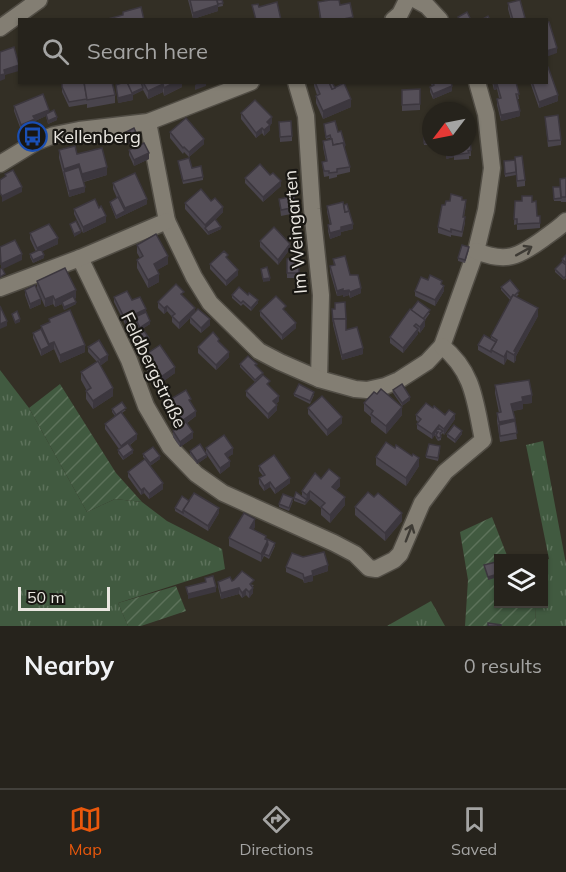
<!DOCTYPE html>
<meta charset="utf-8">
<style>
body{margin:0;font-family:Mulish,sans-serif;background:#2e2b25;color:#f1f3f6}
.controls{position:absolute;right:18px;bottom:18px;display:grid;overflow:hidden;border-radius:0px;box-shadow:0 2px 4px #0004}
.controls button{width:54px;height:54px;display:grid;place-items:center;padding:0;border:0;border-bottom:2px solid #42403b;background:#26231c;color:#f1f3f6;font:30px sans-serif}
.compass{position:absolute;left:422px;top:102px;width:54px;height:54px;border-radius:50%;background:#26231c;box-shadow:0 2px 4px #0004;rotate:238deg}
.scale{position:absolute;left:18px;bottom:15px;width:92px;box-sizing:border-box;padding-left:6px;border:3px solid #eae7e1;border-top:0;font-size:16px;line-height:21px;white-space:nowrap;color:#eae7e1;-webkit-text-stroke:4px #191713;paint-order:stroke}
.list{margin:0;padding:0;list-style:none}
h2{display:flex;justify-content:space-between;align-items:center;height:78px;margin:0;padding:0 24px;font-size:26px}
h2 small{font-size:20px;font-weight:400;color:#a4a4a3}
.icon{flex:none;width:33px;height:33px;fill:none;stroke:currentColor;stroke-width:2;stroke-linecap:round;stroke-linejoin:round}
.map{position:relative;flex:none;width:566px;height:626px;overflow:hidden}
.search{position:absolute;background:#26231c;box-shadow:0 2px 4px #0004;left:18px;right:18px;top:18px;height:66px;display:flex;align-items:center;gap:15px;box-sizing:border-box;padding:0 21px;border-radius:0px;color:#a4a4a3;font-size:22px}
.sheet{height:162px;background:#26231c}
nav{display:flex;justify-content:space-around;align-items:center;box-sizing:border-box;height:84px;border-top:2px solid #42403b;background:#26231c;font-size:16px;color:#a4a4a3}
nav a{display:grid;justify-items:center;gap:3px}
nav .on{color:#ea580c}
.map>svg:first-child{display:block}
.grass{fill:url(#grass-tufts)}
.garden{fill:url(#garden-furrows)}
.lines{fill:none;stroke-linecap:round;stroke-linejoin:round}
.minor-casing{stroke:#514d45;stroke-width:19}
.minor{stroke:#837e73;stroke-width:16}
.wall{fill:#49444c}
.shaded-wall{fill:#3c373e}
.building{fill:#554f58;stroke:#3c373e;stroke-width:1.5}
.oneway{stroke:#3e3b35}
.labels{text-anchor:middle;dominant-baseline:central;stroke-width:4.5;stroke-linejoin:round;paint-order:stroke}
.poi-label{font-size:18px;fill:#eae7e1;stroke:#191713;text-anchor:start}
.street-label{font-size:18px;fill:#eae7e1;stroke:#191713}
</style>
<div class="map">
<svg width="566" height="626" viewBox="0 0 566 626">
<defs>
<pattern id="grass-tufts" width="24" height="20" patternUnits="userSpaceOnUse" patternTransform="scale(1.5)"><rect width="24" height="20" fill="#415a40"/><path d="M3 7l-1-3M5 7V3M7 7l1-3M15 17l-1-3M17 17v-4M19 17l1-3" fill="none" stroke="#5d725b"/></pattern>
<pattern id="garden-furrows" width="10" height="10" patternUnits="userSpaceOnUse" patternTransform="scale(1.5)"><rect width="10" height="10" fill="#415a40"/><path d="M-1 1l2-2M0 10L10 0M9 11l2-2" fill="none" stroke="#5d725b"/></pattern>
</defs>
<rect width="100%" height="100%" fill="#332f25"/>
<g class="grass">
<path d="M0 370 29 408 87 512 115 499 142 502 167 521 222 549 225 569 118 603 128 626H0Z"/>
<path d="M543 441 566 564V626H536L535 607 527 605 526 604H544V560L549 559 526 445Z"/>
<path d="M431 601 445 626H387Z"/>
</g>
<g class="garden">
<path d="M60 384 116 473 142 502 115 499 87 512 29 408Z"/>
<path d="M492 517 508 558H498V604H526L527 605 535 606 536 626H465L468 580 460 532Z"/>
<path d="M176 586 186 611 141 626H128L118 603Z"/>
</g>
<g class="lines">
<defs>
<g id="minor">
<path d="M416 0 427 6 440 20"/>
<path d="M393 20 400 14 407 0"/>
<path d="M0 28 39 0"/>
<path d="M296 82 306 116 312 209 321 295 319 379"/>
<path d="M148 122 167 221 194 277 210 303 259 351 280 362 319 379 355 389 367 390 385 386 399 380 427 362 442 346 476 251 486 210 492 168 486 114 477 82"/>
<path d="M0 164 36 142 54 135 79 130 148 122 251 82"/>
<path d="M476 251C506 263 518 257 543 239 551 233 559 228 566 221"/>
<path d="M80 258 129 360 146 406 170 447 196 474 223 493 334 543 355 554 369 568 376 569 394 560 400 554 422 503 445 472 483 440C475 402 474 372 442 346"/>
<path d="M0 288 80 258 167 221"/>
</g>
</defs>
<use href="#minor" class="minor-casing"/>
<use href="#minor" class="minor"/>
</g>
<g class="wall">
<path d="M188 0H222L223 6 218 7V11L193 19Z"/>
<path d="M318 2 340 5 353 17V20H320Z"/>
<path d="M508 3 525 20H511L508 9Z"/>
<path d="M62 82 115 95V103L87 108V104L69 107 62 92Z"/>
<path d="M124 82H182V87L164 96 163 92 148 99 143 90 133 95V100L118 103 116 85Z"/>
<path d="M314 82H332L335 88 351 107 323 119 316 103V96L317 95 314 86Z"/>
<path d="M430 82H451L452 91 433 99 430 92V87L432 86Z"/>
<path d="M492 82H516L519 99H517L520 116 501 121 497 105V99L499 98 497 89 494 90Z"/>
<path d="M530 82H546L558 101 539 108Z"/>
<path d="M420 89V110L402 111V90Z"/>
<path d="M14 106 49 113 57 120 48 124 46 116 35 121V125L21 130 14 111Z"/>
<path d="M241 113 272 123 270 125V130L264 136 262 133 256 138 241 119Z"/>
<path d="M545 117 561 140V145L548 147Z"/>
<path d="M279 122 292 136V141L280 142Z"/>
<path d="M324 126 338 132 345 145V148H344L350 167V172L337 175V177L329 179V176L324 177 322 162H326L323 147V141L330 140V138L326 139Z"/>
<path d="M170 132 204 144 189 157 184 152 183 154 170 138Z"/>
<path d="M431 133V145H424V134Z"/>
<path d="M470 138 471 156H469V159L454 160V157L446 159Z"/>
<path d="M59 150 77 154 107 175 84 182 85 192 69 197 59 158Z"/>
<path d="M129 150 149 159 134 166 129 155Z"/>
<path d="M178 161 192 168 203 177V180L183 184Z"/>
<path d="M504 161 525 180V186L517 187 516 175 505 177Z"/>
<path d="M245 178 281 186 263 202 245 183Z"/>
<path d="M566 178V202H561V201H554L553 187H560Z"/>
<path d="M113 183 147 204 116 219 110 204V202L117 198 113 189Z"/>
<path d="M279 199 296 207V213L281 216Z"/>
<path d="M462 200 466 205 464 217 465 223 462 237 451 235V237L438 233V227L445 205 450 201Z"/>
<path d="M211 201 223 212 215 220 221 229 208 235 185 209V203Z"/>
<path d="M515 201 532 202 537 216H540V228L517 230V224L514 225Z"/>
<path d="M327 206 353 229 341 232V235L330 239 328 231V225H330L327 212Z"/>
<path d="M99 208 106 222 83 233 74 214V209Z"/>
<path d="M30 233 58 244 42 251 44 258 33 263 30 257V254L36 252 30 239Z"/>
<path d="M260 241 290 249 278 265 260 247Z"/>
<path d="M137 245 168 264 157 270 159 282 148 288 137 268V260L140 258 137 253Z"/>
<path d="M469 250 465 263 458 261V258Z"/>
<path d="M566 255V278L564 280 555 272V269L562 262V259Z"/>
<path d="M299 258V278H287V259Z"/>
<path d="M333 259 350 275 361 293 350 298 349 295 343 297V295L337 296 330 272V266L334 265Z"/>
<path d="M228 260 238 275 226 286 210 269V264Z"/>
<path d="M428 280 442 285 444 291 435 306 415 296V291Z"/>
<path d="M37 281 76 298 74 299 76 304 64 310 62 304 55 307 53 304 45 307 37 289Z"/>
<path d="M501 287 519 294 516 297 538 316 516 356V360L514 363 507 359 504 365 478 350V345L491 339V336L510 300 501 290Z"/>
<path d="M25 290 41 304 30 309 25 295Z"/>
<path d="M232 295H248L258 303 251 311 243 304 241 306 232 298Z"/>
<path d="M114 297 132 300 146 312 150 324 142 329 149 340 138 347 131 336V333L139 328 135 320 125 324 114 302Z"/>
<path d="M184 297 195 312 210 325 201 333 190 323V318L179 329 172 322V317L167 311 164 314 158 308V302Z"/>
<path d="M332 309 346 330 363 354 342 360 333 325Z"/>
<path d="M411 310 430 313 425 320V326L420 333 418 331V334L403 353 390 343V337Z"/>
<path d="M260 311H286L296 328 282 340 260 316Z"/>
<path d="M49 319 85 352 60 363 54 349 41 356 33 338V333L41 329V326L49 323Z"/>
<path d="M219 343 229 357 216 370 198 353V347Z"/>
<path d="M88 347 108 360 100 366 113 396 93 409 86 399V391H87L81 380V372L97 362 88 352Z"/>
<path d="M142 357 175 373 158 385 142 363Z"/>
<path d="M240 364 257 367 279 401 276 404 277 410 268 419 246 396V391L255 382 240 367Z"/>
<path d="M495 385 532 403 523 404V409L513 411 517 439 500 442 497 421V413H499L495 393Z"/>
<path d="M393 390 410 400 402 406 393 393Z"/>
<path d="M294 394 314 395 310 404 294 396Z"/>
<path d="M164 403 191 404 196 416 187 423 193 438 180 447 173 437V431L180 426 171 413 168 415 164 408Z"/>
<path d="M364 403 402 415 386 434 371 422V417L364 411Z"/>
<path d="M308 408 342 423 327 436 308 414Z"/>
<path d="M433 408 455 419 444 435 443 433 441 435V440L438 441 436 438 435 435 432 439 417 429V424L418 422 416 420V415Z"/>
<path d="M112 409 126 410 122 413 137 439 130 445 133 453 123 460 118 453 119 449 105 429V424L115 416 112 412Z"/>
<path d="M447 434H462L455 443 447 437Z"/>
<path d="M206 448 233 454 228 457 230 466 220 474 207 455V457L197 464 190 454V451L206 453Z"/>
<path d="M440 449 438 461 426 458V456Z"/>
<path d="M143 454 160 459 150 466 163 489 149 499 144 493 141 495 128 477V472L145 459 143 457Z"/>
<path d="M376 457 419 466 406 486 376 465Z"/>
<path d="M259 466 290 483 275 494 270 487 264 491 259 484V478L263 476 259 471Z"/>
<path d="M321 479 340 486 336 490 345 505 330 523 321 515V508L310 499 305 505 294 501V498L302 496V491Z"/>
<path d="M374 497 402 521 385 541 355 515V507Z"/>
<path d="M189 501 219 513 208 531 175 511V508Z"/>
<path d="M293 501 289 511 279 507V504Z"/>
<path d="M255 527 253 530 275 546 269 559 264 556 261 562 229 546V538Z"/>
<path d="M286 567 328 571 313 576V581L304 583 303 580 286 572Z"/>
<path d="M232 581 254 585 252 587 253 593 249 598 246 595 242 598 239 594 221 599 218 587V582Z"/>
</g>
<g class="shaded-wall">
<path d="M218 5V11L193 19V13Z"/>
<path d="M557 48V53L546 57V51Z"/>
<path d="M19 65V71L5 75V79L0 81V75L4 70Z"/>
<path d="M175 82H182V87L164 96V88Z"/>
<path d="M200 82H206V86L195 90V85Z"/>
<path d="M163 84V92L148 99V91Z"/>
<path d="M494 84H497V89L494 90Z"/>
<path d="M452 86V91L433 99V94Z"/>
<path d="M143 88V90L133 95V100L118 103V98Z"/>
<path d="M558 95V101L539 108V102Z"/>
<path d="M351 99V107L323 119V111Z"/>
<path d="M49 110V115L46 114V116L35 121V125L21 130V125L33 116Z"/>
<path d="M520 111V116L501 121V115Z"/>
<path d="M57 117V120L48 124V121Z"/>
<path d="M272 117V123L270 125V130L264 136V130L267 122Z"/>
<path d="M262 128V133L256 138V133Z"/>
<path d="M138 137V140L128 144V142Z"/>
<path d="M204 139V144L189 157V152Z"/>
<path d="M454 151V157L446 159V154Z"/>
<path d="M149 153V159L134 166V160Z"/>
<path d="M79 164V172H64V169Z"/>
<path d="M107 167V175L82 182V174Z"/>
<path d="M281 181V186L263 202V197Z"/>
<path d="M22 187V192L2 202V196Z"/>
<path d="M85 187V192L69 197V191Z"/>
<path d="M147 199V204L116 219V216L125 211V208Z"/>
<path d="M223 207V212L206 229 205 228V225Z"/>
<path d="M106 216V222L83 233V227Z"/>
<path d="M353 224V229L341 232V235L330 239V233L341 227Z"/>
<path d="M221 227V229L208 235V232Z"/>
<path d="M81 231V233L74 237V234Z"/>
<path d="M58 238V244L37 254V248Z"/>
<path d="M290 244V249L278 265V260Z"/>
<path d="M22 254V260L1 270V264Z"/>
<path d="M44 255V258L33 263V260Z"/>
<path d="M168 256V264L154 272V264Z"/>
<path d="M238 270V275L226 286V281Z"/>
<path d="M159 274V282L148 288V280Z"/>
<path d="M270 278V281L263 282V279Z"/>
<path d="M444 286V291L435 306V300Z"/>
<path d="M361 288V293L350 298V292Z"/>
<path d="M343 289V295L337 296V291Z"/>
<path d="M76 290V298L63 304 62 302V304L55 307V300Z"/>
<path d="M349 290V295L343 297V291Z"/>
<path d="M53 296V304L45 307V299Z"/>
<path d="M41 299V304L30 309V304Z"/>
<path d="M258 300V303L251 311V308Z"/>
<path d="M76 302V304L64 310V307Z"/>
<path d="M167 306V311L164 314V308Z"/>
<path d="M195 308V313L179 329V323Z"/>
<path d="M538 308V316L516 356V360L514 363V351Z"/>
<path d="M146 309V315L135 317V320L125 324V319Z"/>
<path d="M20 319V322L15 324V322Z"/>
<path d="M210 319V325L201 333V328Z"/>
<path d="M425 320V326L420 333V327Z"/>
<path d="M7 321V326L0 329V324Z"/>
<path d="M150 321V324L141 330V327Z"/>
<path d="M296 323V328L282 340V335Z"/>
<path d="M418 329V334L403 353V348Z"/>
<path d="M149 338V340L138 347V344Z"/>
<path d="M54 342V349L41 356V350L49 346V344Z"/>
<path d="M85 345V352L60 363V355Z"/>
<path d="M363 348V354L342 360V355Z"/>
<path d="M507 351V359L504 365V357Z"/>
<path d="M229 352V357L216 370V365Z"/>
<path d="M108 355V360L100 366V360Z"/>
<path d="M175 367V373L158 385V379Z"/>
<path d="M113 388V396L93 409V401Z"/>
<path d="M532 395V403L523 404V409L511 411V404L522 397Z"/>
<path d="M279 396V401L273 407V401Z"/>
<path d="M410 397V400L402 406V403Z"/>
<path d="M277 405V410L268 419V414Z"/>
<path d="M171 407V413L168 415V409Z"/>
<path d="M402 407V415L386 434V426Z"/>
<path d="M196 411V416L180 427V422Z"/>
<path d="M455 414V419L444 435V429Z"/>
<path d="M342 417V423L327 436V430Z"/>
<path d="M515 419V427L499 425V430V422Z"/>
<path d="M439 425V431L435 432V435L432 439V434Z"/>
<path d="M462 431V434L455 443V440Z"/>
<path d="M193 432V438L180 447V442Z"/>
<path d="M137 434V439L121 451V446Z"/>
<path d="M233 448V454L225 459V454Z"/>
<path d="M133 450V453L123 460V457Z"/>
<path d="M207 455V457L197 464V461Z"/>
<path d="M160 456V459L150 466V463Z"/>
<path d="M419 458V466L406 486V478Z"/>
<path d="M230 461V466L220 474V468Z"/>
<path d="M290 478V483L275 494V489Z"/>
<path d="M340 478V486L332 495V487Z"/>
<path d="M270 482V487L264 491V486Z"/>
<path d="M163 483V489L149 499V494Z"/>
<path d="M144 488V493L141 495V490Z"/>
<path d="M310 491V499L305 505 307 495Z"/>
<path d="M345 497V505L330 523V515Z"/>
<path d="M219 508V513L208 531V526Z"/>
<path d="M402 513V521L385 541V533Z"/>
<path d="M255 519V527L250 536V528Z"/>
<path d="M266 536V543L268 540V548L264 554 261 562V554Z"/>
<path d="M328 565V571L313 576V581L304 583V578L312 571Z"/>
<path d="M498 574V577L488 580V577Z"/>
<path d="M216 587V592L188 599V594Z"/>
<path d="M239 588V594L221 599V593Z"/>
<path d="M253 588V593L249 598V592Z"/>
<path d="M246 589V595L242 598V593Z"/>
</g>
<g class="building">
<path d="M190 0H217L218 5 193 13Z"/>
<path d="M217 0H222L223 3 218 4Z"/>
<path d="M330 0H339L340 5 350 3 353 17 339 20H321L318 2Z"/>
<path d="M520 0 525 18 518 20H513L508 3Z"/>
<path d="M277 2 281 20H256L252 5 258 4 259 7Z"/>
<path d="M141 7 144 20H104L123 15V12Z"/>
<path d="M467 12 471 20H460L458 17Z"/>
<path d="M488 16 490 20H481Z"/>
<path d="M546 22H549L557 48 546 51Z"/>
<path d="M14 47 19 65 4 70 5 74 0 75V52Z"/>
<path d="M546 67H548L558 95 539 102 532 82H546Z"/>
<path d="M62 82H84L87 99 69 102 62 87Z"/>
<path d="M84 82H112L115 95 87 100Z"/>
<path d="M124 82H127L133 94 118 98 116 85Z"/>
<path d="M127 82H141L143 88 132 93Z"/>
<path d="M143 82H175L164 88 163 84 148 91Z"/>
<path d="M315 82H329L332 89 344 83 351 99 323 111 316 96 320 94Z"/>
<path d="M329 82H332L335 88 332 89Z"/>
<path d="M433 82H451L452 86 433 94 430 87 434 85Z"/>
<path d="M493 82H516L519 94H516L520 111 501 115 497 99 501 98 497 84H494Z"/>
<path d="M420 89V104L402 105V90Z"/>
<path d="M43 94 49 110 33 116 35 119 21 125 14 106Z"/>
<path d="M255 100 272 117 267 122 270 125 264 130 262 128 256 133 241 113Z"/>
<path d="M54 110 57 117 48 121 46 114Z"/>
<path d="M558 115 561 140 548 141 545 117Z"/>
<path d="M186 118 204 139 189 152 184 147 183 148 170 132Z"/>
<path d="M291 121 292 136 280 137 279 122Z"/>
<path d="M335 121 338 132 341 131 345 145 343 146V143L333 145 330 135 326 137 324 124Z"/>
<path d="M134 128 138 137 128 142 124 133Z"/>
<path d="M431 133V142L424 143V134Z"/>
<path d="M467 138H470L471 150 468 151 469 153 454 155V151L446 154V147H467Z"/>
<path d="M332 139 333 145 343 143 350 167 337 169V172L329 173V171H324L322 162 327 161 323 141Z"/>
<path d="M144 143 149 153 134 160 129 150Z"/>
<path d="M75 146 77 154 102 148 107 167 82 174 79 164 64 169 59 150Z"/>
<path d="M522 156 525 180 517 181 515 157Z"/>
<path d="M189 158 192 168 201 166 203 177 183 181 178 161Z"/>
<path d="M515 160 516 172 505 174 504 161Z"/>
<path d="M260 164 270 175 273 173 281 181 263 197 245 178Z"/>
<path d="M79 167 85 187 69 191 64 172Z"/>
<path d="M13 170 22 187 2 196 0 193V180L6 176 5 174Z"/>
<path d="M135 173 147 199 125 208 113 183Z"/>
<path d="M566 178V197H561L560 179Z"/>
<path d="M553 187H560L561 198 554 199Z"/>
<path d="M201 189 211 201 215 198 223 207 205 225 185 203Z"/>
<path d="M451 194 462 197V200H466L463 217H465L462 232 451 229V232L438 227 442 205H445L446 201H450Z"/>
<path d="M294 196 296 207 281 210 279 199Z"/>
<path d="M522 196H532V202L536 201 537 216H540V223L517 224V219H514L515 201H522Z"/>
<path d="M118 197 125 211 116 216 110 202Z"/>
<path d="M95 199 99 208 101 206 106 216 83 227 74 209Z"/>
<path d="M343 202 345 212 349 211 353 224 341 227V230L330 233 328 225 331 224 327 206Z"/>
<path d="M347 204 349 211 345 212 344 205Z"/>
<path d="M215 219 221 227 208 232 205 228Z"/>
<path d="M76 221 81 231 74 234 70 224Z"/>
<path d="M49 224 58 238 37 248 30 233Z"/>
<path d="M274 227 290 244 278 260 260 241Z"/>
<path d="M156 234 168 256 154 264 159 274 148 280 137 260 143 256 137 245Z"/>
<path d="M15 240 22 254 1 264 0 247Z"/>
<path d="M462 245 469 247 465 260 458 258Z"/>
<path d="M41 249 44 255 33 260 30 254Z"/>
<path d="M224 251 228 255 226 257 238 270 226 281 210 264Z"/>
<path d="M566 255V263L562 259Z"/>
<path d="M345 256 350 275H358L361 288 350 292 349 290 343 291V289L337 291 330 266 335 265 333 259Z"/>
<path d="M299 258V273H287V259Z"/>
<path d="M562 262 566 265V276L564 278 555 269Z"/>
<path d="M267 267 270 278 263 279 261 269Z"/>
<path d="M2 268 5 274 0 277V269Z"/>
<path d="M65 268 76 290 55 300 53 296 45 299 37 281Z"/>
<path d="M430 275 442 281 441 284 444 286 435 300 415 291 421 277 428 280Z"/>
<path d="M510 280 519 291 514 296 513 295 511 298 501 287Z"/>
<path d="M176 284 184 292 181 294 195 308 179 323 172 316 175 314 167 306 164 308 158 302Z"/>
<path d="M35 285 41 299 30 304 25 290Z"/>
<path d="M239 287 248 295 249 293 258 300 251 308 243 301 241 303 232 295Z"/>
<path d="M127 291 132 300 140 297 146 309 125 319 114 297Z"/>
<path d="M513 295 538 308 514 351 516 352 514 355 507 351 504 357 491 350 497 340 491 336Z"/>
<path d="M73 296 76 302 64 307 62 302Z"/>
<path d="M276 296 286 306 283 309 296 323 282 335 260 311Z"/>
<path d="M418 301 430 310 423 319 411 310Z"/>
<path d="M345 302 346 319H333V322L332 309H335V303Z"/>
<path d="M0 306 7 321 0 324Z"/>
<path d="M198 309 210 319 201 328 190 317Z"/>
<path d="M410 309 425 320 420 327 416 324 414 326 418 329 403 348 390 337Z"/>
<path d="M70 310 85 345 60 355 54 342 49 344 41 326 50 322 49 319Z"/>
<path d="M17 311 20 319 15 322 12 314Z"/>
<path d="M146 312 150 321 141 327 149 338 138 344 131 333 140 328 135 317Z"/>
<path d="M333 319H346V330L357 327 363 348 342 355Z"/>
<path d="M41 329 49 346 41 350 33 333Z"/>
<path d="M213 332 219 339 218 341 229 352 216 365 198 347Z"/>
<path d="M484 335 496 342 491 350V352L478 345Z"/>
<path d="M99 340 108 355 100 360 88 347Z"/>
<path d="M160 345 175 367 158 379 142 357Z"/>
<path d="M248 356 257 364 255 365 263 373 255 380 240 364Z"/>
<path d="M98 361 113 388 93 401 86 391 91 388 81 372Z"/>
<path d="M263 375 270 381 267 384 279 396 273 401 277 405 268 414 246 391Z"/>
<path d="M529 380 532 395 522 397 523 401 511 404 515 419 499 422 497 413 501 412 495 385Z"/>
<path d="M299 384 314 392 310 401 294 394Z"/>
<path d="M402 384 410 397 402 403 393 390Z"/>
<path d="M381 389 402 407 386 426 371 414 373 411 364 403 374 392 377 394Z"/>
<path d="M186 390 191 399 189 400 196 411 180 422 171 407 168 409 164 403Z"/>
<path d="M322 396 342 417 327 430 308 408Z"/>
<path d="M122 402 126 408 116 415 112 409Z"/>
<path d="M426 403 433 408 434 406 445 415 449 410 455 414 444 429 439 425 432 434 417 424 421 419 416 415Z"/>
<path d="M121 412 137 434 121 446 105 424Z"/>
<path d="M515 421 517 433 500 436 499 425Z"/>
<path d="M186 422 193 432 180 442 173 431Z"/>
<path d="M454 425 462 431 455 440 447 434Z"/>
<path d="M438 428 443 431 440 433 441 437 438 438 436 435 438 432H435Z"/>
<path d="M224 435 233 448 225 454 230 461 220 468 206 448Z"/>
<path d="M386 442 395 448 396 445 412 456 413 454 419 458 406 478 376 457Z"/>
<path d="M128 443 133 450 123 457 118 450Z"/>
<path d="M200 444 207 455 197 461 190 451Z"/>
<path d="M429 444 440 446 438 458 426 456Z"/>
<path d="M153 447 160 456 150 463 143 454Z"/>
<path d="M274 455 290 478 275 489 270 482 264 486 259 478 265 475 259 466Z"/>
<path d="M145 459 163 483 149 494 144 488 141 490 128 472Z"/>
<path d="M329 469 340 478 332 487 345 497 330 515 321 507 325 503 310 491 307 495 302 491 315 473 321 479Z"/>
<path d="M296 492 307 500 305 503 294 498Z"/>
<path d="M368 492 374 497 378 493 402 513 385 533 355 507Z"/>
<path d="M194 493 219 508 208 526 183 510Z"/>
<path d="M283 494 293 498 289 508 279 504Z"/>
<path d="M182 496 189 501 183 510V513L175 508Z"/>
<path d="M244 513 255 519 250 528 266 536 265 539 268 540 261 554 229 538Z"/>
<path d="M267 539 275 543 269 556 264 554 268 545Z"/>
<path d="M324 552 328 565 312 571 313 575 304 578 303 574 286 567 292 553 303 557Z"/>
<path d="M496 562 498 574 488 577 484 565Z"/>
<path d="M242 571 254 580 250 584 253 588 249 592 246 589 242 593 239 588 221 593 218 582 230 577 232 581 234 580Z"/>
<path d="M213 576 216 587 188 594 186 587 206 582 205 578Z"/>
<path d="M488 623 501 625V626H488Z"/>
</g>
<defs><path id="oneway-shaft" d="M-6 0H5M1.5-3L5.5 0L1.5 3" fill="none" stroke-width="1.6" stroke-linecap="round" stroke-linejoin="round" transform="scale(1.5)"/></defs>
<g class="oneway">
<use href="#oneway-shaft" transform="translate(524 251) rotate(-29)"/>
<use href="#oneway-shaft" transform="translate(409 533) rotate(-69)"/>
</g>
<defs>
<symbol id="bus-ring" viewBox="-11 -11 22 22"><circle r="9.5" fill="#191713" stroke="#1a4fb4" stroke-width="1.5"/><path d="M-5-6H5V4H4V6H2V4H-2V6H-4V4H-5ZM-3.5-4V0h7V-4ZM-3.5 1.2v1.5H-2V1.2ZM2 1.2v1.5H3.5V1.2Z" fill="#1a4fb4"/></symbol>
</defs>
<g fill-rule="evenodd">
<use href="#bus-ring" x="16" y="120" width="33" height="33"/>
</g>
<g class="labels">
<g class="poi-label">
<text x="53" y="136">Kellenberg</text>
</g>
<g class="street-label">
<text transform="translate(295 232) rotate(-95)">Im Weingarten</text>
<text transform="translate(154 370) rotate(64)">Feldbergstraße</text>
</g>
</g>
</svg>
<div class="controls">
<button><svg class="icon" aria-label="layers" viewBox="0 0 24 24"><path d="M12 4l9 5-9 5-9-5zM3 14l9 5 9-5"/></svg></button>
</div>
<svg class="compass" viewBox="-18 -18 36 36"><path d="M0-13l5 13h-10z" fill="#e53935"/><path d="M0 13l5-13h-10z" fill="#a4a4a3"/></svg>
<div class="scale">50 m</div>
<div class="search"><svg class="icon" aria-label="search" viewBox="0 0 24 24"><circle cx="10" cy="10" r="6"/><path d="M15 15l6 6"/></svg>Search here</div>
</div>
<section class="sheet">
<h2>Nearby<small>0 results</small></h2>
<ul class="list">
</ul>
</section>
<nav>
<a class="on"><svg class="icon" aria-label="map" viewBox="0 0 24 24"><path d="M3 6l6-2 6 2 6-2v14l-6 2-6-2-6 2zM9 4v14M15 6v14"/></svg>Map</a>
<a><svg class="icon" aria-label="directions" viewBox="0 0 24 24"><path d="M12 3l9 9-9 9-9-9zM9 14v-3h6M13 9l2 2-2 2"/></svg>Directions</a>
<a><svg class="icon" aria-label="saved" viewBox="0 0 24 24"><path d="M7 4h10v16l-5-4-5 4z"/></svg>Saved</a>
</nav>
